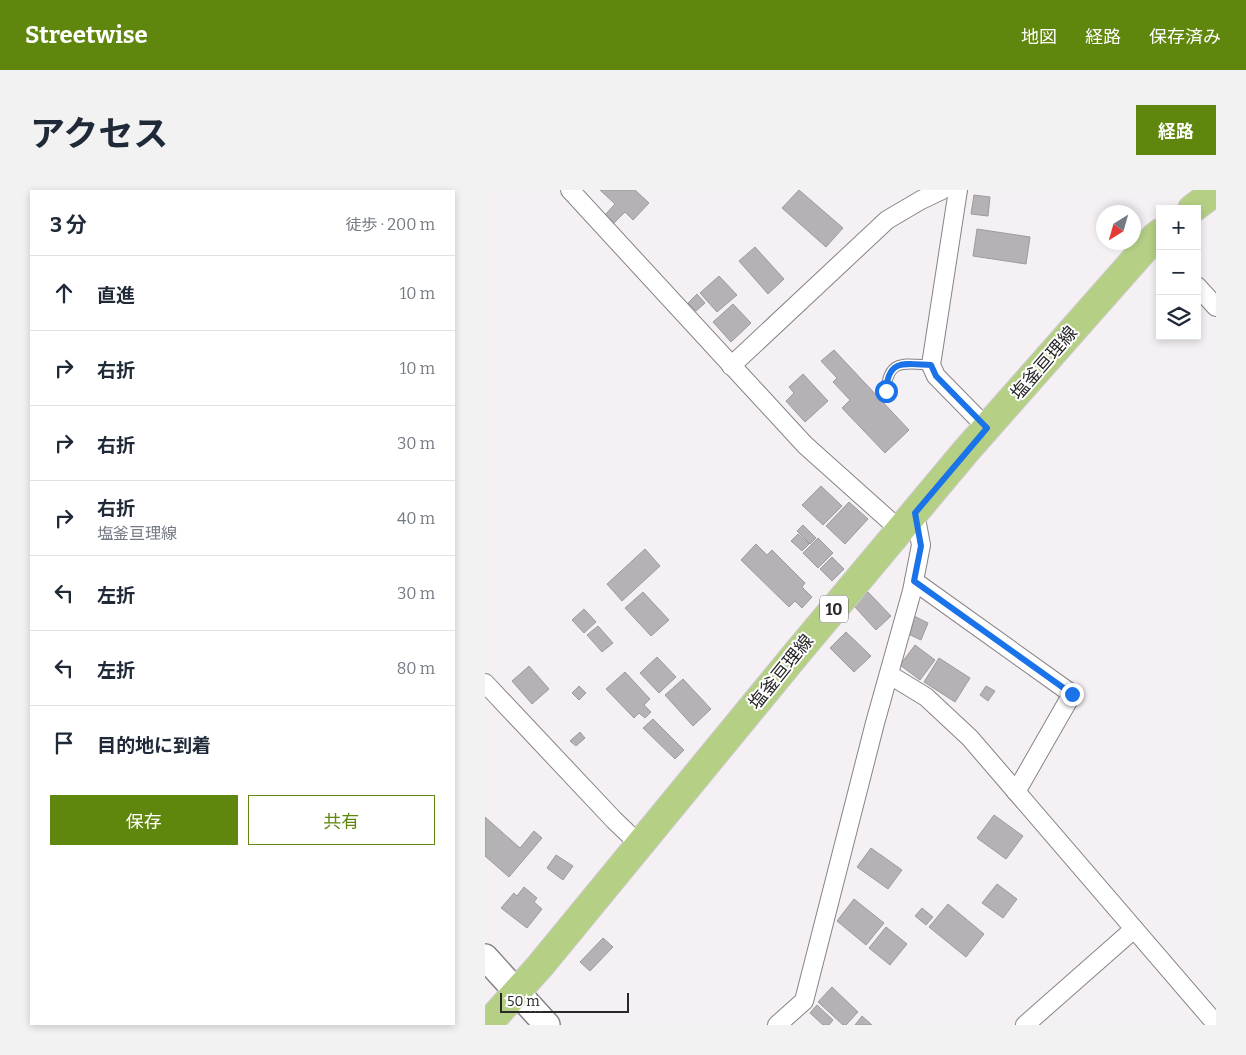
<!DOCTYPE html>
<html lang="ja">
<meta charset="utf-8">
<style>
body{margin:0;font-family:Bitter,"Noto Sans JP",serif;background:#f2f2f3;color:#1f2937}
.controls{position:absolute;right:15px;top:15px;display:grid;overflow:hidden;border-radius:0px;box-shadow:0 2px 8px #0003}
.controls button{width:45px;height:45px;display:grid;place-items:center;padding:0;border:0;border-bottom:1px solid #e0e1e3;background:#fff;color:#1f2937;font:25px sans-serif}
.compass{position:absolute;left:611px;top:15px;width:45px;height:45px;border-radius:50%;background:#fff;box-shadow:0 2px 8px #0003;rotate:217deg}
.scale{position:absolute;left:15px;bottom:12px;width:129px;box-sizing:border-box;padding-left:5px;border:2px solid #292829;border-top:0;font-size:14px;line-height:18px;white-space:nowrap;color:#292829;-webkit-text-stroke:4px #fff;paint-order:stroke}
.stop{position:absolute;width:15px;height:15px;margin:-11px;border:4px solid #1a73e8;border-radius:50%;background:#fff}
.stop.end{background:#1a73e8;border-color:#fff;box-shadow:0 1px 5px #0008}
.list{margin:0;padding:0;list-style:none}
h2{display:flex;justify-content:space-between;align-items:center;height:65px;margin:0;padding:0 20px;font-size:21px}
h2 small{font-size:16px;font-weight:400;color:#747a83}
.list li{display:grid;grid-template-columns:32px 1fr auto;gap:15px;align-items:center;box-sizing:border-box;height:75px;padding:0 20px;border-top:1px solid #e0e1e3}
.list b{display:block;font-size:19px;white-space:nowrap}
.list p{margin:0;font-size:16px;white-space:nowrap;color:#747a83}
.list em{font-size:16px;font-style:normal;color:#747a83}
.actions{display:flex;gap:10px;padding:15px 20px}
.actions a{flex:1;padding:11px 0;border:1px solid #60870d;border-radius:0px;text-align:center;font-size:18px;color:#60870d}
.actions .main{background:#60870d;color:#fff}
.icon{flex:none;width:28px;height:28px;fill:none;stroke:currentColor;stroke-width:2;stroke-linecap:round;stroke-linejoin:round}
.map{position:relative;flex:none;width:731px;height:835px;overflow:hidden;border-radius:0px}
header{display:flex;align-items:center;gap:30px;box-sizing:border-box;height:70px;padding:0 25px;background:#60870d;color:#fff}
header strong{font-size:24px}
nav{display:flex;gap:28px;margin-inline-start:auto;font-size:18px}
.intro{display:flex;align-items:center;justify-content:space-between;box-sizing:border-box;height:120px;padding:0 30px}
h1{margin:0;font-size:35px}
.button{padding:12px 22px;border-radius:0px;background:#60870d;color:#fff;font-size:18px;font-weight:700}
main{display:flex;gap:30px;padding:0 30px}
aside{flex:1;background:#fff;border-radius:0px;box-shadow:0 2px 8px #0003}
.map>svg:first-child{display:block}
.building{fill:#b5b2b5;stroke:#9e9a9d}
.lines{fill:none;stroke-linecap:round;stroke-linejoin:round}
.service-casing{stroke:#878386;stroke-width:11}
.minor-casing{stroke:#878386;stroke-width:20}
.secondary-casing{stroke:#878386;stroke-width:28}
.primary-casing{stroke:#cccbcc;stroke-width:30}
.service{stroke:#fff;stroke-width:9}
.minor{stroke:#fff;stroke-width:18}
.secondary{stroke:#fff;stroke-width:25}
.primary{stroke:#b5d085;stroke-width:28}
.route{stroke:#1a73e8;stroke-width:6}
.labels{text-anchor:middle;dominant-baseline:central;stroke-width:4;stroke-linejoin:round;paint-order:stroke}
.shield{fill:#fff;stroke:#696869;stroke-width:1}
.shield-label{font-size:16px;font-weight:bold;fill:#292829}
.street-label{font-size:18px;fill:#292829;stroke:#fff}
</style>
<header>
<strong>Streetwise</strong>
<nav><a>地図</a><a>経路</a><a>保存済み</a></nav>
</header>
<div class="intro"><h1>アクセス</h1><a class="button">経路</a></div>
<main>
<aside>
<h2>3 分<small>徒歩 · 200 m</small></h2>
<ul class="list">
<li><svg class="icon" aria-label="ahead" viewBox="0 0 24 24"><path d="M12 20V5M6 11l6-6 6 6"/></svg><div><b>直進</b></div><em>10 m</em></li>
<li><svg class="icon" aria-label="right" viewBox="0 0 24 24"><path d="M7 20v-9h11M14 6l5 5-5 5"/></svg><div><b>右折</b></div><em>10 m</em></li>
<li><svg class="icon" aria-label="right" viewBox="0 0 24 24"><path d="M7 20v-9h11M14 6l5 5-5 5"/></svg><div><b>右折</b></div><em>30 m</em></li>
<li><svg class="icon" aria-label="right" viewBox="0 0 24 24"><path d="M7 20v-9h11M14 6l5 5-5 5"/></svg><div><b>右折</b><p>塩釜亘理線</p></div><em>40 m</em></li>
<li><svg class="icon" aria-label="left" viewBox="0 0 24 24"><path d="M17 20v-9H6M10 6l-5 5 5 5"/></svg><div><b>左折</b></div><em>30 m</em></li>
<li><svg class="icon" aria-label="left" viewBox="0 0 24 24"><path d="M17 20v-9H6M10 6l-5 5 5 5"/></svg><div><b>左折</b></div><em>80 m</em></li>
<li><svg class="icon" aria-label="arrive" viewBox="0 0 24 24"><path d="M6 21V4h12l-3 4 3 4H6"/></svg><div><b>目的地に到着</b></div></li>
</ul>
<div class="actions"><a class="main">保存</a><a>共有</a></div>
</aside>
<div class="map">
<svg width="731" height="835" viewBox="0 0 731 835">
<rect width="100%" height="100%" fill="#f4f0f4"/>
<g class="building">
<path d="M115 0H150L164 13 148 30 140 22 129 33 120 25 130 14Z"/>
<path d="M314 0 358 38 341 57 297 18Z"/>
<path d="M489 5 505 7 503 26 486 24Z"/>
<path d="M492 39 545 47 541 74 488 66Z"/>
<path d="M270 57 299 89 283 104 254 71Z"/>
<path d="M234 86 252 105 232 122 215 103Z"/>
<path d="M212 104 220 113 211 121 203 113Z"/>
<path d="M248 114 266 133 246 152 228 132Z"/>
<path d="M349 160 424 240 400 263 357 218 365 210 348 192 352 188 336 171Z"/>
<path d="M318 184 343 211 320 232 301 211 309 203 304 197Z"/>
<path d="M336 296 357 316 338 335 317 315Z"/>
<path d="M364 312 383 329 360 354 341 336Z"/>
<path d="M318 335 331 348 325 354 312 341Z"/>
<path d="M313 344 324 354 317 361 306 351Z"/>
<path d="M333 348 348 363 333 378 318 363Z"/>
<path d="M271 354 282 365 287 360 320 393 317 397 327 407 317 418 310 411 304 417 256 370Z"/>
<path d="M160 359 175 376 137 411 122 394Z"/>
<path d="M347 367 359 379 347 391 335 379Z"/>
<path d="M158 402 184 430 166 446 140 418Z"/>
<path d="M383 402 406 426 391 440 369 416Z"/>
<path d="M99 419 111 432 99 443 87 430Z"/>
<path d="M427 425 443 433 436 450 419 442Z"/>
<path d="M113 436 128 453 117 462 102 445Z"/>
<path d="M361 442 386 466 369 482 345 458Z"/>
<path d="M430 455 450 470 435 490 415 475Z"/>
<path d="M172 467 191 487 174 503 155 483Z"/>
<path d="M454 468 485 488 470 512 439 492Z"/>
<path d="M44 476 64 499 47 514 27 491Z"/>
<path d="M140 482 165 509 159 515 166 522 160 528 154 523 149 528 121 499Z"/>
<path d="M198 489 226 519 208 536 180 505Z"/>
<path d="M94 496 101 503 94 510 87 503Z"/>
<path d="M501 496 510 501 503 511 495 505Z"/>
<path d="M168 529 199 560 190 569 158 538Z"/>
<path d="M95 542 100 548 91 556 85 551Z"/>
<path d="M509 625 538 646 521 669 492 648Z"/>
<path d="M0 627 35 658 49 641 57 648 24 687 0 666Z"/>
<path d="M386 658 417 680 403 699 372 677Z"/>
<path d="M71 665 88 676 78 690 62 678Z"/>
<path d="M512 694 532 709 518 728 497 713Z"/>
<path d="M39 697 52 708 49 712 57 719 42 738 16 718 29 703 32 706Z"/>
<path d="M369 709 399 733 381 755 352 731Z"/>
<path d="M463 714 499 744 481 767 444 737Z"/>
<path d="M437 718 448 727 441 735 430 726Z"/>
<path d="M401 737 422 754 405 775 384 758Z"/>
<path d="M118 748 128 757 105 781 95 772Z"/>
<path d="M347 797 373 822 361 835H358L333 812Z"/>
<path d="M332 815 348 830 344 835H338L325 823Z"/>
<path d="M377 826 387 835H370Z"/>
</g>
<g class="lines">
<defs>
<path id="service" d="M401 201C403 168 420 174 446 175"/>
<g id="minor">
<path d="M85 0 320 255 415 340"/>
<path d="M473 0 446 175 451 186 502 238"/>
<path d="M712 96 731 117"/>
<path d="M246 176 402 30 436 10 457 0"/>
<path d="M429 391 587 504 531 602"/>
<path d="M405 485 441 507 485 548 731 834"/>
<path d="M0 493 129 630 155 655"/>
<path d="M292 835 319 811 390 533 427 401 436 355 430 323"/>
<path d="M540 835 649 739"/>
</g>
<path id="secondary" d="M0 767 62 835"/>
<g id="primary">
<path d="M707 19 731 1"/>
<path d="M2 835 55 776 312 463 481 261 670 47 675 43"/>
</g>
</defs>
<use href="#service" class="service-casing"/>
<use href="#minor" class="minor-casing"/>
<use href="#secondary" class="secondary-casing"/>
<use href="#primary" class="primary-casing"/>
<use href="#service" class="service"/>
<use href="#minor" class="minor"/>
<use href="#secondary" class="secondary"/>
<use href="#primary" class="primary"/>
</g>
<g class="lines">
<path class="route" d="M401 201C403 168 420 174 446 175L451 186 502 238 430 323 436 356 429 391 587 504"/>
</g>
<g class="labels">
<rect class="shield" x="335" y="405.5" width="28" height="27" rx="4"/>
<g class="shield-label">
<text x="349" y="419">10</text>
</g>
<g class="street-label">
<text transform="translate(559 173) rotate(-49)">塩釜亘理線</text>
<text transform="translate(296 482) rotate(-51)">塩釜亘理線</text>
</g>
</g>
</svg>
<div class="controls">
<button>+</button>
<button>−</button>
<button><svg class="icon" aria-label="layers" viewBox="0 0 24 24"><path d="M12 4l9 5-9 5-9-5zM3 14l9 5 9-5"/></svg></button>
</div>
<svg class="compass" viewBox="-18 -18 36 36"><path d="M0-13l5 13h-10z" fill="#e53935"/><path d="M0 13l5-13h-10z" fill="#747a83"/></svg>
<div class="scale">50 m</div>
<div class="stop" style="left:401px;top:201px"></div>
<div class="stop end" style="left:587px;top:504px"></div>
</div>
</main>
